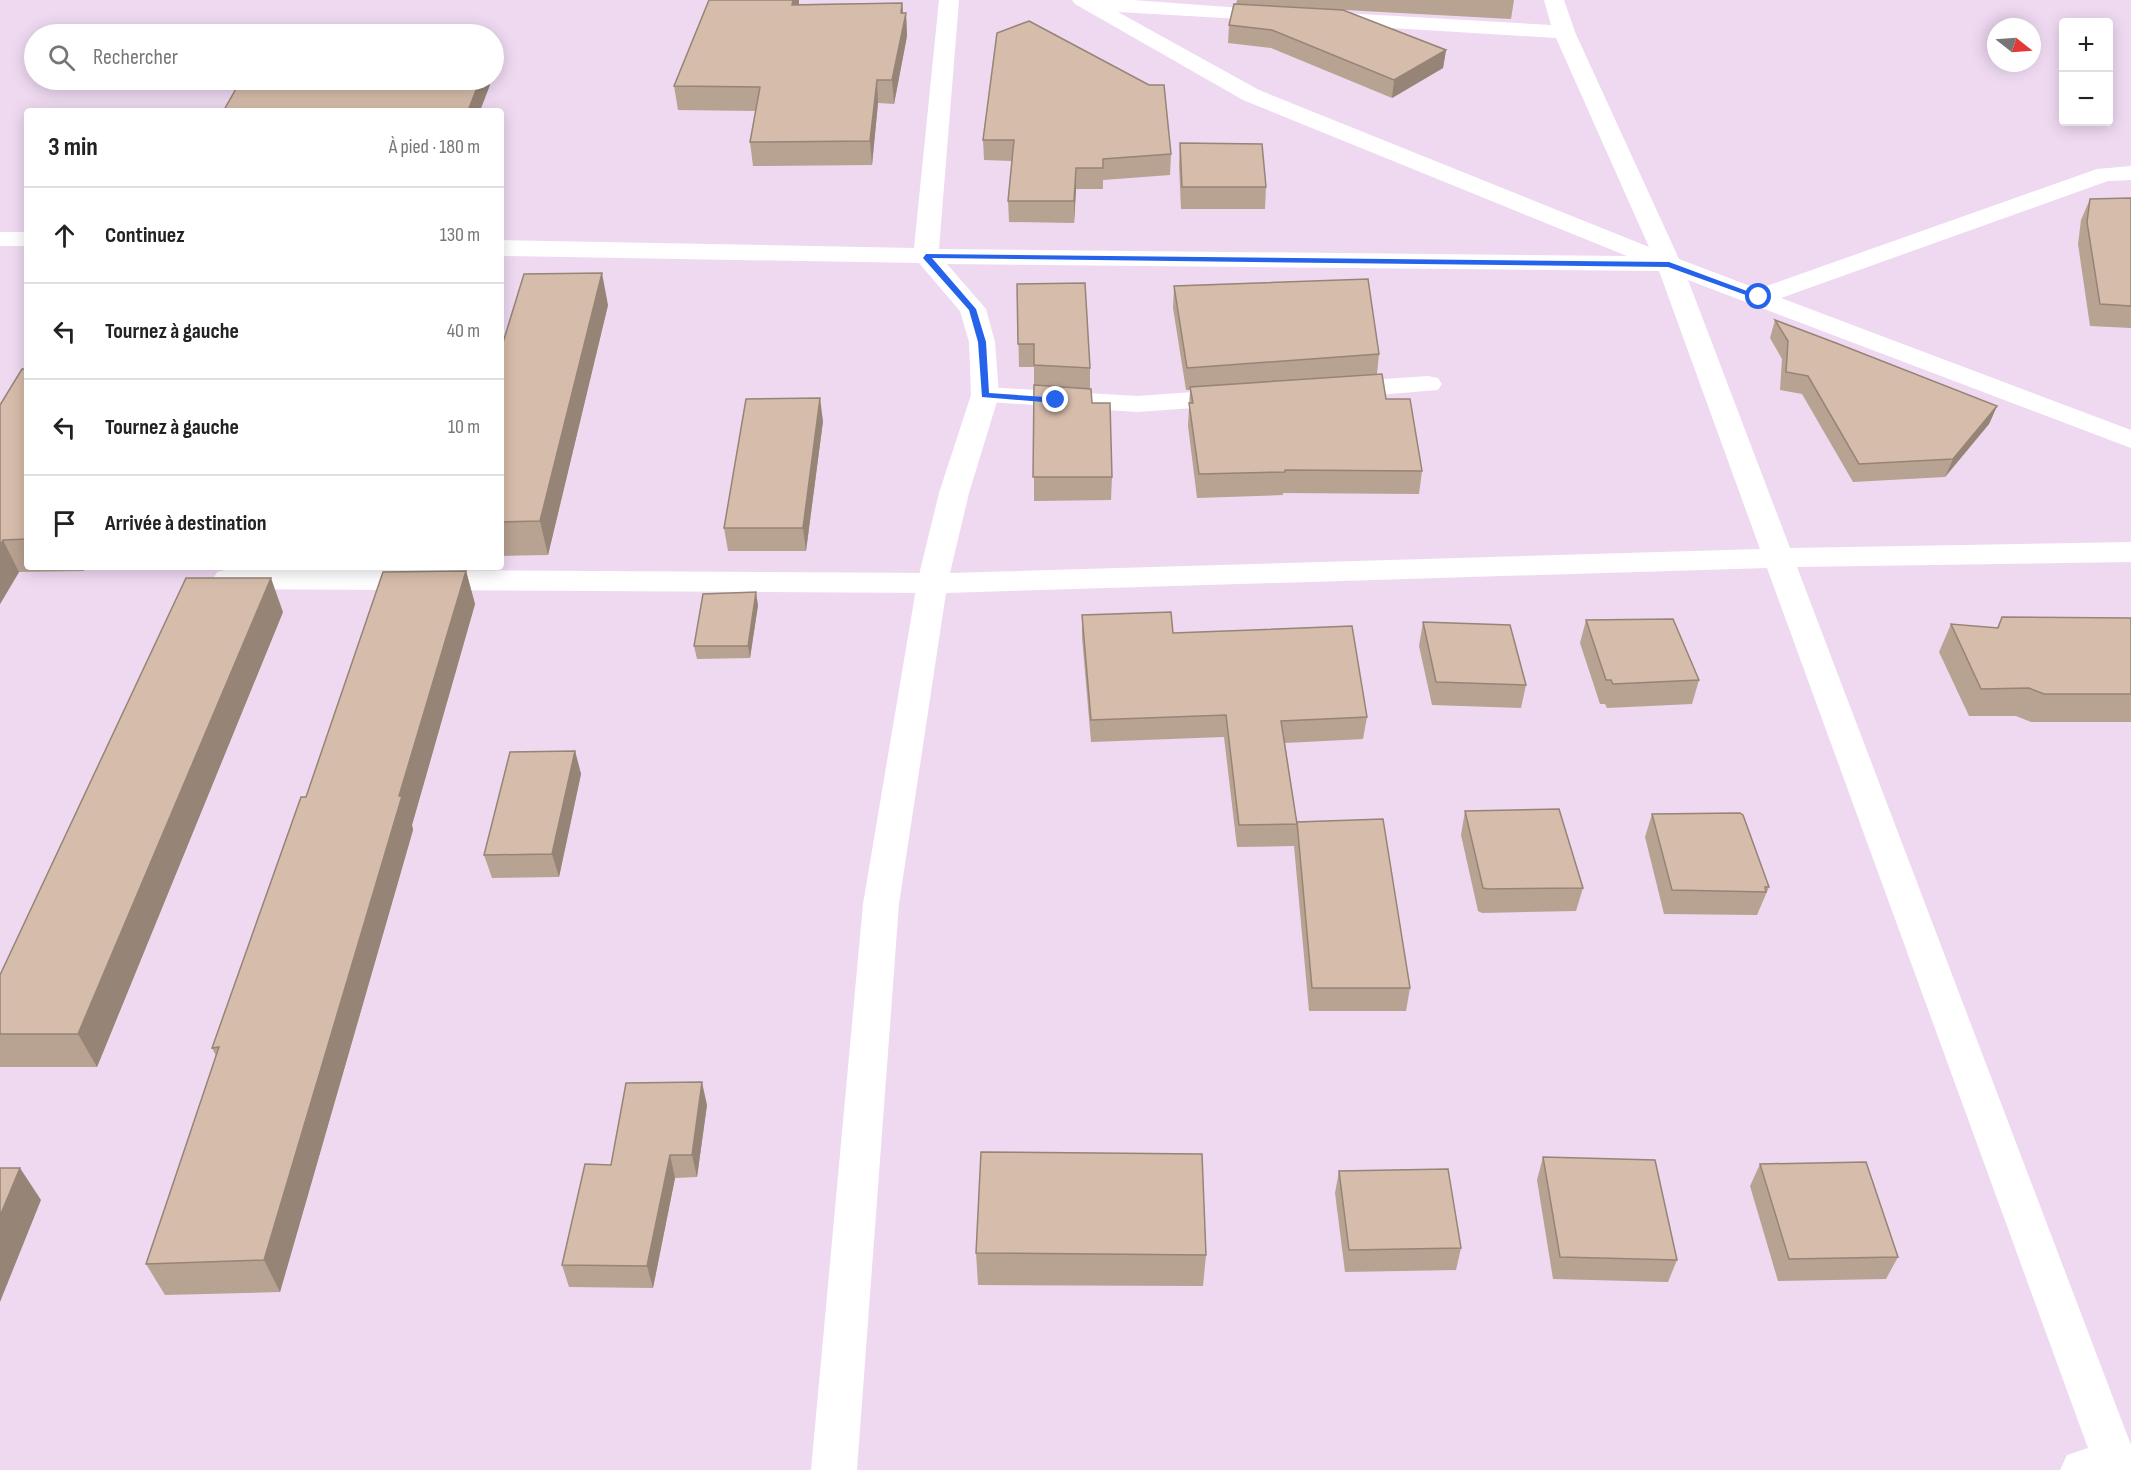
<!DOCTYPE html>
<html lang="fr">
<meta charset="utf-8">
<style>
body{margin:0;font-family:"Sofia Sans Condensed",sans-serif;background:#f6f6f6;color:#222}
.controls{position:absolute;right:18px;top:18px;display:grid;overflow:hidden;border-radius:6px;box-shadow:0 3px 15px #0003}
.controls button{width:54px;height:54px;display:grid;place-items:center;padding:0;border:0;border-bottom:2px solid #e0e0e0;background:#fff;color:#222;font:30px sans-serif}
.compass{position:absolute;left:1987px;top:18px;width:54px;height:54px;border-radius:50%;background:#fff;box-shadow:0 3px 15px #0003;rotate:107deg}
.stop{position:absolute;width:18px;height:18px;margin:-14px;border:4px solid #2563eb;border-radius:50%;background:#fff}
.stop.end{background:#2563eb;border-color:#fff;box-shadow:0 2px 6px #0008}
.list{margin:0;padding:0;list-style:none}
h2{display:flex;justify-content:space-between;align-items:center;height:78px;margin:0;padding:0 24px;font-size:26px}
h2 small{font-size:20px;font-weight:400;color:#767676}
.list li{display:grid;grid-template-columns:39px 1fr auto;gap:18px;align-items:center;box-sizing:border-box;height:96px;padding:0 24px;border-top:2px solid #e0e0e0}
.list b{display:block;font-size:22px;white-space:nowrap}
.list em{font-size:20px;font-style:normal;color:#767676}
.icon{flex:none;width:33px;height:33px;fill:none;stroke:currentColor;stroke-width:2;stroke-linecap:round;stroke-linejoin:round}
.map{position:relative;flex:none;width:2131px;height:1470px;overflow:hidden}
.search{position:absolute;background:#fff;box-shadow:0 3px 15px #0003;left:24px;top:24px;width:480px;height:66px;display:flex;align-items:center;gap:15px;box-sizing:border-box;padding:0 21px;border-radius:33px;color:#767676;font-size:22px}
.panel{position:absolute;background:#fff;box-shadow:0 3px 15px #0003;left:24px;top:108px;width:480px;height:462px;border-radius:6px}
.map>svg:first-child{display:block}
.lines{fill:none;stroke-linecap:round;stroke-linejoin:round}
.service{fill:#fff;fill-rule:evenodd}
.minor{fill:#fff;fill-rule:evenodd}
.wall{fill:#b8a292}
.shaded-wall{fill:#968477}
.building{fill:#d6bcaa;stroke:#968477;stroke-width:1.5}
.route{fill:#2563eb}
</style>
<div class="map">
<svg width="2131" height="1470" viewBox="0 0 2131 1470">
<rect width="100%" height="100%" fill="#eed9f1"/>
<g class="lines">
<g class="service">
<path d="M1428 376 1438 378 1442 384 1438 390 1340 398 1330 396 1326 390 1330 384 1340 382Z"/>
<path d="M985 387 1137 396 1235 389 1245 391 1249 397 1245 403 1235 405 1137 412 975 401 971 395 975 389Z"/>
<path d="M228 569 932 573 943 576 947 583 943 590 932 593 228 589 217 586 213 579 217 572Z"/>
</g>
<g class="minor">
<path d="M939 0H959L939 249 1627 256 1243 100 1075 4 1072 0H1133L1284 11 1288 15 1284 19 1277 21 1118 12 1259 90 1649 247 1556 38 1326 24 1318 23 1315 18 1318 13 1326 12 1551 25 1544 0H1564L1575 32 1679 259 1758 289 2097 169 2131 166V180L2108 181 1781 298 2131 430V448L1688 280 1790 548 2131 542V562L1797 567 2131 1445V1470H2060L2067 1455 2088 1448 1767 568 946 593 899 904 857 1470H811L863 904 917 583 939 493 971 395 969 342 960 311 919 263 501 256V240L914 248ZM947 264 1659 271 1760 549 950 573 969 493 999 395 995 342 986 309Z"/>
<rect x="0" y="232" width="27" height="14"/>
</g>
</g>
<g class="wall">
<path d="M709 0H799V4L902 3 903 13H906L907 36 894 104 878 103 872 165 753 166 750 142 756 111 678 110 674 86Z"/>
<path d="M1237 0H1514L1511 19 1290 7 1446 50 1443 68 1392 98 1271 48 1228 43 1229 25 1236 4Z"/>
<path d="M997 33 1171 154 1170 175 1103 180V189H1076L1074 223 1009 222 1008 201 1012 161 984 160 983 140Z"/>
<path d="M1180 143 1266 187 1265 209H1181L1179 165Z"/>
<path d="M2131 198V328L2090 326 2078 244 2081 220 2090 199Z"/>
<path d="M1017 284 1090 368V388L1092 403 1112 477 1111 500 1034 501V367H1019Z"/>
<path d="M1174 286 1379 354 1377 374 1386 399 1422 471 1419 494 1283 493V495L1197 498 1188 426 1190 390H1186L1173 308Z"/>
<path d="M608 305 548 555 501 556V349Z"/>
<path d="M1775 320 1997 406 1989 424 1945 477 1853 482 1802 394 1780 390 1782 359 1770 338Z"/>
<path d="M27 369V567H86L84 571 19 572 0 604V405Z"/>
<path d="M823 421 806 551H728L724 528Z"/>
<path d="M466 571 475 604 412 825 413 830 280 1292 165 1295 146 1264 216 1056 212 1048 306 797Z"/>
<path d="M758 605 750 658 697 659 694 646Z"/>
<path d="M283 612 97 1067H0V975Z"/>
<path d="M1082 615 1173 633 1367 717 1363 739 1285 743 1297 824 1410 988 1406 1011H1309L1294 846 1237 847 1224 737 1091 742 1082 637Z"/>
<path d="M2002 617 2131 618V722H2031L2016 716H1969L1939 652 1951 624 1997 628Z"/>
<path d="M1586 620 1699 680 1692 704 1607 708 1605 704H1600L1580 643Z"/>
<path d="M1423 622 1526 685 1521 708 1432 705 1419 646Z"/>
<path d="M575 751 581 774 559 877 492 878 484 855Z"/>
<path d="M1465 811 1583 888 1576 911 1482 913 1478 911 1461 835Z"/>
<path d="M1652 814 1769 887 1757 915 1664 914 1645 837Z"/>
<path d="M707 1105 697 1177 675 1178 653 1288 569 1287 562 1265 611 1165Z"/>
<path d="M1543 1157 1677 1260 1668 1282 1553 1279 1537 1180Z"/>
<path d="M1760 1164 1898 1257 1886 1279 1778 1281 1750 1186Z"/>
<path d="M1339 1171 1461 1248 1456 1270 1345 1272 1335 1193Z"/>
<path d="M976 1253 1206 1255 1203 1286 978 1285Z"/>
</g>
<g class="shaded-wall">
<path d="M793 0H799V4L795 27 792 5Z"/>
<path d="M902 3 904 24 906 13 907 36 894 104 892 80Z"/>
<path d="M1446 50 1443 68 1392 98 1394 80Z"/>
<path d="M480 80H489L490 85 480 111H468Z"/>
<path d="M877 80 878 103 872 165 870 141Z"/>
<path d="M1076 168V189L1074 223V201Z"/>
<path d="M602 273 608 305 548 555 540 521Z"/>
<path d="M820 398 823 421 806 551 803 528Z"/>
<path d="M1997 406 1989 424 1945 477 1953 459Z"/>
<path d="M3 540 19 572 0 604V545Z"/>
<path d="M466 571 475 604 412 825 413 830 280 1292 264 1260 399 796Z"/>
<path d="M271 578 283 612 97 1067 78 1034Z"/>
<path d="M756 592 758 605 750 658 748 646Z"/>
<path d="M575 751 581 774 559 877 552 854Z"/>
<path d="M702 1082 707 1105 697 1177 692 1155Z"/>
<path d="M670 1155 675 1178 653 1288 647 1266Z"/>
<path d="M20 1168 41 1200 0 1302V1216Z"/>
</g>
<g class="building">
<path d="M709 0H793L792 5 902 3 901 13H906L892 80H877L870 141 750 142 760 87 674 86Z"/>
<path d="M1234 4 1343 10 1446 50 1394 80 1272 30 1229 25Z"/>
<path d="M1029 21 1149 85H1164L1171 154 1103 159V168H1076L1074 201H1008L1014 140H983L997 33Z"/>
<path d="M321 30 318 34H266L268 31Z"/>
<path d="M241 80H480L468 111H226L227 110H224Z"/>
<path d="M1180 143 1262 144 1266 187H1182Z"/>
<path d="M2131 198V306L2100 304 2087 222 2090 199Z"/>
<path d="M602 273 540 521 501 522V349L524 274Z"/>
<path d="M1368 279 1379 354 1187 368 1174 286Z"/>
<path d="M1085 283 1090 368 1034 365V344H1018L1017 284Z"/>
<path d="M1775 320 1836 343 1997 406 1953 459 1859 464 1808 376 1786 372 1788 341Z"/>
<path d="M22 369H27V539L3 540 0 545V405Z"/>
<path d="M1382 374 1386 399H1410L1422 471 1285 470V472L1199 474 1189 403H1193L1190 387Z"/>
<path d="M1034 385 1091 389 1092 403H1110L1112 477H1033Z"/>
<path d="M820 398 803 528H724L746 399Z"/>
<path d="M466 571 399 796H402L264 1260 146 1264 219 1047 212 1048 301 797H306L383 572Z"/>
<path d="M186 578H271L78 1034H0V975Z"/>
<path d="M756 592 748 646H694L703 594Z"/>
<path d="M1171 612 1173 633 1352 626 1367 717 1281 721 1297 824 1239 825 1226 715 1091 720 1082 615Z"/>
<path d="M2002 617 2131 618V694H2044L2029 688 1981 689 1951 624 1998 628Z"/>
<path d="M1673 619 1699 680 1613 684 1611 680H1606L1586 620Z"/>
<path d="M1423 622 1510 625 1526 685 1436 682Z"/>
<path d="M575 751 552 854 484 855 510 752Z"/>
<path d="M1559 809 1583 888 1488 889 1483 888 1465 811Z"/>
<path d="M1740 813 1743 815 1769 887H1765L1766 892 1672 890 1652 814Z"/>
<path d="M1383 819 1410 988H1312L1297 822Z"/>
<path d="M702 1082 692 1155H670L647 1266 562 1265 585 1164 611 1165 626 1083Z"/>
<path d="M981 1152 1202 1154 1206 1255 976 1253Z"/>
<path d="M1543 1157 1655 1160 1677 1260 1560 1257Z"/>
<path d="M1866 1162 1898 1257 1789 1259 1760 1164Z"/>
<path d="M0 1168H20L0 1216Z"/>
<path d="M1448 1169 1461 1248 1349 1250 1339 1171Z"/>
</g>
<path class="route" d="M926 254 1669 262 1763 297 1757 299 1668 267 932 258 976 309 986 342 989 393 1059 398V402L1056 403 982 397 978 342 969 310 923 258Z"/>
</svg>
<div class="controls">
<button>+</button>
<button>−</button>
</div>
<svg class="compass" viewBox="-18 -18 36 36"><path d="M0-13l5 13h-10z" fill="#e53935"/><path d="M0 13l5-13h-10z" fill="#767676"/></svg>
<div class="stop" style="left:1759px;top:297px"></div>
<div class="stop end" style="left:1056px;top:400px"></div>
<div class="search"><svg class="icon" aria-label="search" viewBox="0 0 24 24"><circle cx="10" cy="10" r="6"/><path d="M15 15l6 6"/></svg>Rechercher</div>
<section class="panel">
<h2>3 min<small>À pied · 180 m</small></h2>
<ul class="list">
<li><svg class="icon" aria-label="ahead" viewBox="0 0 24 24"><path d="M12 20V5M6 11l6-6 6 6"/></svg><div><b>Continuez</b></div><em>130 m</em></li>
<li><svg class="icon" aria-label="left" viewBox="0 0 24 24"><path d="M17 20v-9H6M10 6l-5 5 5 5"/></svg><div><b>Tournez à gauche</b></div><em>40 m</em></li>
<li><svg class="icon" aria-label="left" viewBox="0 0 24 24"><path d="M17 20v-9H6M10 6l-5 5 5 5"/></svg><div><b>Tournez à gauche</b></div><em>10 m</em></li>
<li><svg class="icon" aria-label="arrive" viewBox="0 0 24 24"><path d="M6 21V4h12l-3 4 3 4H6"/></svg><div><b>Arrivée à destination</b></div></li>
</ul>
</section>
</div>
